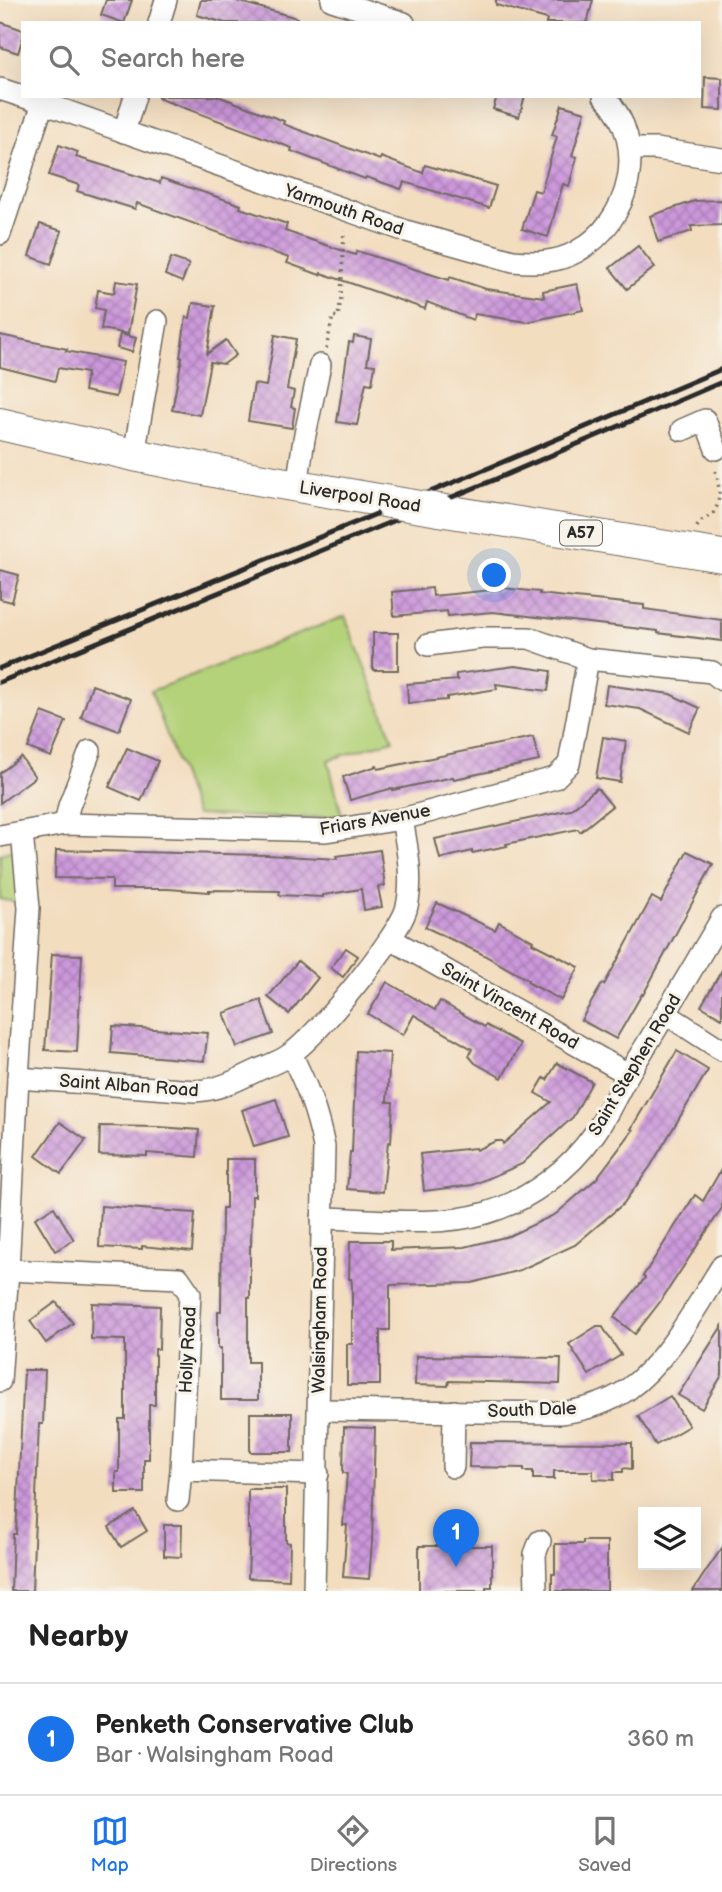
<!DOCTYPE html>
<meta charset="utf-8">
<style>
body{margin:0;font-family:"Balsamiq Sans",sans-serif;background:#f6f6f6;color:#222}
.controls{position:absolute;right:21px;bottom:21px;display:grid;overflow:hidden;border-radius:0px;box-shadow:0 7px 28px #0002}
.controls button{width:63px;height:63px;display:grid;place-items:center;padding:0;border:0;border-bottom:2px solid #e0e0e0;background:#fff;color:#222;font:35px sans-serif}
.you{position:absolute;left:495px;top:576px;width:24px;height:24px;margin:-18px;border:5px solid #fff;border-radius:50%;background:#1a73e8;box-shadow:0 0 0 10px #1a73e833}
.badge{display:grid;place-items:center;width:46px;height:46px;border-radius:50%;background:#1a73e8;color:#fff;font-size:23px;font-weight:700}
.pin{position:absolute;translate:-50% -58px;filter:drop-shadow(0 2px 4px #0008)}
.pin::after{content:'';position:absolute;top:37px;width:24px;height:21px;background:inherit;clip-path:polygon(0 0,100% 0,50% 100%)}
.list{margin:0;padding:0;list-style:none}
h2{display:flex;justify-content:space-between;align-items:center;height:91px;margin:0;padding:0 28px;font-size:30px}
h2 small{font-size:23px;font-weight:400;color:#767676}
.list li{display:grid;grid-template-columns:46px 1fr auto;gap:21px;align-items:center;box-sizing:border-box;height:112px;padding:0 28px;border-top:2px solid #e0e0e0}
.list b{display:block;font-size:26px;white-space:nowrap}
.list p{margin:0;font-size:23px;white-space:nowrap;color:#767676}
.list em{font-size:23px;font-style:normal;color:#767676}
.icon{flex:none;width:38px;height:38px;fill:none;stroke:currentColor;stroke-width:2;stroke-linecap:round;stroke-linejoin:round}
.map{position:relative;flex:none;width:722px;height:1591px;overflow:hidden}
.search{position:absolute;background:#fff;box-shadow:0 7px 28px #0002;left:21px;right:21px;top:21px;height:77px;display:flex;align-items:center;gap:18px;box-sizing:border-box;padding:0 24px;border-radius:0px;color:#767676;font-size:26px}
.sheet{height:203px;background:#fff}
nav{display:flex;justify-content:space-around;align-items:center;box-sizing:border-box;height:98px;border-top:2px solid #e0e0e0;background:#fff;font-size:19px;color:#767676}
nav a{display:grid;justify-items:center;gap:4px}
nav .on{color:#1a73e8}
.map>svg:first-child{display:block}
.green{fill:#b4d279;stroke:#707e52;stroke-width:2}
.building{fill:url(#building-cross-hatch)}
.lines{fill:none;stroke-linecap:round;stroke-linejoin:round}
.minor-casing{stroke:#71695f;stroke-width:24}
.highway-casing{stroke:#71695f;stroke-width:34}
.path{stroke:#71695f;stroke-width:3.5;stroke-dasharray:2 5;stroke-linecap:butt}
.minor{stroke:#fff;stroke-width:21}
.highway{stroke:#fff;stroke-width:32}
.rail{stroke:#2b2b2b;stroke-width:5}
.highway-bridge-casing{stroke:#71695f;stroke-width:34;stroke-linecap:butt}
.highway-bridge{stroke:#fff;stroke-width:32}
.labels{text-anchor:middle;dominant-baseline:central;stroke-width:6;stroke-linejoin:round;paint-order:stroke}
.shield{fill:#f7f3e8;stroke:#686764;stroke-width:2}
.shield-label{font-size:16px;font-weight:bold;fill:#2b2b2b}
.street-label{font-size:18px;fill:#2b2b2b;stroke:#f7f3e8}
</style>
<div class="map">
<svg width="722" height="1591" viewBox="0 0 722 1591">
<defs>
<pattern id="building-cross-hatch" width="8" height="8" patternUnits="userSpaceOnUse" patternTransform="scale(1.75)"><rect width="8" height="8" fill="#cc98db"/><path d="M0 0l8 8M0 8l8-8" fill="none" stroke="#a67cb2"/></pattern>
</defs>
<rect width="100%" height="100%" fill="#f7f3e8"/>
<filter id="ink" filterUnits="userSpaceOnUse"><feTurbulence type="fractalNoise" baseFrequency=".0143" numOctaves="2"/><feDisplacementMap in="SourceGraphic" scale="14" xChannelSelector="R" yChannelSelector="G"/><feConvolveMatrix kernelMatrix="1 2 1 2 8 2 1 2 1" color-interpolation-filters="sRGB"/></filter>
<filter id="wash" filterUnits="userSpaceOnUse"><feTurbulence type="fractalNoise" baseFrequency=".00686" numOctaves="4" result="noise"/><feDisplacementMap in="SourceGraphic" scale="28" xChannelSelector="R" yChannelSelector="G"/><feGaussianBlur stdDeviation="1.57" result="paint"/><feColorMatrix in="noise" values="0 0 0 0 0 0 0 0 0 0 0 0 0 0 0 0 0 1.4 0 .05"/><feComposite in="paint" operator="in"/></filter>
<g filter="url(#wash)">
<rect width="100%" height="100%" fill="#f3ddbf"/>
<g class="green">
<path d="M345 616 393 740 328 760 342 816 297 818 196 815 151 691Z"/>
<path d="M19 848V903L0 899V854Z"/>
</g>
<g id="blocks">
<g class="building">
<path d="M106 0H132L124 23 101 15Z"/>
<path d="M201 0H233L297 18 296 23H225L197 15Z"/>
<path d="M496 0H593L587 23H546L547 19 496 5Z"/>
<path d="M0 22 23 30V37L18 53 0 47Z"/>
<path d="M705 77 722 78V110L704 109Z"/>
<path d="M158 96H218L284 121 283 124 380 160 381 157 423 173 425 165 496 186 489 208 404 182 401 189 366 177 365 179 291 151 292 148 158 98Z"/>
<path d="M497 96H525L519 117 493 109Z"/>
<path d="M562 105 585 112 572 156 577 157 569 186 563 184 548 237 522 229 534 190 541 192 557 136 552 135Z"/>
<path d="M59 145 78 152 76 157 160 183 161 178 241 205 240 208 287 224 285 231 355 255 357 251 449 280 450 277 486 289 544 297 543 291 577 284 583 310 527 322 475 314 473 320 427 302 425 309 321 273 320 275 287 263 289 258 137 203 135 209 77 191 79 185 49 175Z"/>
<path d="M722 200V225L691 226 692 231 658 242 650 216 695 201Z"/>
<path d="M40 224 62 231 51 264 29 256Z"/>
<path d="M638 246 655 267 627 289 610 268Z"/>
<path d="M171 258 189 264 182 282 165 275Z"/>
<path d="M116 281 137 284 128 334 101 329 104 310 95 308 98 290 114 293Z"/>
<path d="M193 303 215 306 207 354 226 340 236 355 224 364 210 362 200 415 172 410 182 357H180L186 317 190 318Z"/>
<path d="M120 334 136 338 132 352 117 348Z"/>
<path d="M0 335 67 349 66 351 123 362 116 397 84 391 87 373 58 368 55 381 0 367Z"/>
<path d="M275 335 296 339 287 389 294 391 291 407 295 408 292 428 248 421 254 384 266 386Z"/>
<path d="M354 336 371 339 367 364 375 365 372 384 366 383 357 425 337 422 349 342 353 343Z"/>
<path d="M0 570 19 575 12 602 0 599Z"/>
<path d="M432 588 433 596 502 589 503 588 540 592 539 594 575 598 644 605V609L722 620V641L658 633V631L493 612 448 616 447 611 394 616 392 592Z"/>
<rect x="373" y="633" width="25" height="37"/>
<path d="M515 666 551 671 548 691 496 684 497 689 447 697V700L408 703 407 684 459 680 456 679V674Z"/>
<path d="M92 685 131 699 119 731 81 717Z"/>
<path d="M607 685 670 694 700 708 689 732 640 709 604 704Z"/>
<path d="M42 712 66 721 51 757 28 748Z"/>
<path d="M533 737 539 761 454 779 453 777 393 790V788L350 800 343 777 377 766 378 769Z"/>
<path d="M603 737 626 741 620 782 596 778Z"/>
<path d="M127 748 158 761 141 801 109 787Z"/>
<path d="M21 757 35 777 0 803V773Z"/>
<path d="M597 788 612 806 580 832 578 829 506 844 507 846 472 853V851L440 859 435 839 570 810Z"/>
<path d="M56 850 267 855 337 859 336 856 380 850 385 886 378 887 382 907 364 910 361 889 323 895V897L279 895 280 891 209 890V892L168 889H112V879L55 878Z"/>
<path d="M687 851 713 864 643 995 642 994 616 1039 581 1020 602 984 604 985 652 897 661 902Z"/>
<path d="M437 903 495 930 499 922 533 941 532 943 579 967 561 1000 527 982 528 980 482 954 425 927Z"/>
<path d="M346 948 358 956 343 977 331 968Z"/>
<path d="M52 954 82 955 77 1052 45 1050Z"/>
<path d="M298 961 318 978 289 1014 268 997Z"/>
<path d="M722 970V1018L701 1006Z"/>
<path d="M387 982 435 1010 440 1001 485 1027 486 1025 521 1044 502 1078 475 1063 469 1056 472 1049 414 1015 403 1035 368 1014Z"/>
<path d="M261 1000 273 1034 237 1047 224 1013Z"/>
<path d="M113 1026 208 1033 204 1061 111 1053Z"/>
<path d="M356 1051 390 1053 387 1102H393L391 1143 388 1142 383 1192 347 1189 350 1152H352Z"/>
<path d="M677 1051 708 1070 650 1167 623 1204 575 1245 520 1270 472 1283 390 1285V1330H380V1385H347V1344H352V1285L351 1279H349L350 1241H391V1250L465 1247 509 1236 556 1214 596 1179 633 1130 631 1129Z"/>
<path d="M557 1063 592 1082 573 1117 522 1164 473 1185 424 1191 420 1154 475 1148 476 1150 496 1141H502L503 1144 551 1102 535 1093 544 1078 547 1080Z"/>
<path d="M276 1099 288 1137 254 1147 242 1110Z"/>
<path d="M60 1122 86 1140 61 1174 36 1156Z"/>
<path d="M100 1126 159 1127 199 1130 197 1157 147 1153V1156L99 1155Z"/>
<path d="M226 1159H255V1196H252L251 1246H250V1298H248V1362H258V1400H221V1348H218V1311H221L222 1208H226Z"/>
<path d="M722 1168V1208L660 1302 635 1334 614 1317 645 1278 643 1276 695 1195 703 1201Z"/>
<path d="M101 1206 195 1213 192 1251 142 1246V1249L99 1247Z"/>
<path d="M54 1207 74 1240 55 1251 35 1218Z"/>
<path d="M56 1302 73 1323 46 1343 30 1321Z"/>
<path d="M92 1303 160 1306 159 1349H155V1405H149V1459H144V1493H116V1472H119V1419H125V1340L91 1339Z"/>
<path d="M597 1326H602L621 1355 589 1375 569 1344Z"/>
<path d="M722 1326V1375L702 1409 678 1395Z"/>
<path d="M416 1356 561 1358 560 1384 449 1381 448 1386 415 1385Z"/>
<path d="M24 1370H45L43 1424H39L32 1591H11L13 1534H16Z"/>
<path d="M670 1396 689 1426 656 1445 638 1416Z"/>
<rect x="250" y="1413" width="42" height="39"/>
<path d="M344 1427 375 1428 372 1542 369 1579 343 1577 347 1525H343L347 1473H343Z"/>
<path d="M470 1442 632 1443V1469L623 1468V1472H614V1480L593 1479V1471H554V1479H533V1471H524V1468L469 1467Z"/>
<path d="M248 1489H286V1542L290 1543 289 1580 248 1578 250 1529H248Z"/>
<path d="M135 1511 147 1531 121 1547 109 1527Z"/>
<path d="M164 1525H182L181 1557 164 1556Z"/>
<path d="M583 1541H607V1591H552V1574H555V1544H583Z"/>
<path d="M419 1546H492V1587H486V1591H419Z"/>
<path d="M722 1548V1591H693L706 1571Z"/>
</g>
</g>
</g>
<g filter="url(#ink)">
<use href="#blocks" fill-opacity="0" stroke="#71695f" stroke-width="2"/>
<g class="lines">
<defs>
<g id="minor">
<path d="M332 0 404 23"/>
<path d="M159 23 166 0"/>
<path d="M0 89 43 103 406 231 513 261C534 263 556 263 576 252 631 222 650 143 604 96"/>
<path d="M124 132 135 96"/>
<path d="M630 149H656L722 159"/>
<path d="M0 234 43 103"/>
<path d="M682 430 705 420 716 449"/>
<path d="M134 455 157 321"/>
<path d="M297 486 304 439 320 365"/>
<path d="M428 645 482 638H529L588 659 712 672 722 680"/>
<path d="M65 824 69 806 90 751"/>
<path d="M0 836 65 824 326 831 402 819 555 778 569 764 588 659"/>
<path d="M391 939 628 1074"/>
<path d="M666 1014 722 1050"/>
<path d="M291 1054C307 1086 317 1111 324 1147L314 1591"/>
<path d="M18 1078 195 1091C220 1090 239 1079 260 1069 270 1065 281 1061 289 1055 315 1039 397 938 406 910 414 883 407 846 402 819"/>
<path d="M322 1218C375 1219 435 1228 486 1213 530 1200 569 1170 595 1133 609 1113 619 1089 632 1068 663 1019 692 969 722 918"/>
<path d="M8 1270 179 1278 190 1294 181 1470 318 1474"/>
<path d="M0 1381 8 1270 18 1078 29 908 22 832"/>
<path d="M319 1410 561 1413C584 1410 608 1403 627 1390 667 1362 696 1307 722 1266"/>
<path d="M453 1467 454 1411"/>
<path d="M178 1500 181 1470"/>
<path d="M536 1591 535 1554 540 1541"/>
</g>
<g id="highway">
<path d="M0 424 134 455 229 474 390 502"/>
<path d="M439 510 722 556"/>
</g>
</defs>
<use href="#minor" class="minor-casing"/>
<use href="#highway" class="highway-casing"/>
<g class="path">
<path d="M326 349 333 316 338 317 341 298 344 230"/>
<path d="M697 527C701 519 709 518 714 512 722 500 719 480 714 467"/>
</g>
<use href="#minor" class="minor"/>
<use href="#highway" class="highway"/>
<g class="rail">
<path d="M0 668 491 467 722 369"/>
<path d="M0 682 496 479 722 382"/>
</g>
<defs>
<path id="highway-bridge" d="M390 502 439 510"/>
</defs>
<use href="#highway-bridge" class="highway-bridge-casing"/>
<use href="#highway-bridge" class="highway-bridge"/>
</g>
</g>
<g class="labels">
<rect class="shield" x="560" y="520.5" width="42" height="25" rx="5"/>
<g class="shield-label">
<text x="581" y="533">A57</text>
</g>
<g class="street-label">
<text transform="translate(344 210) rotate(19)">Yarmouth Road</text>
<text transform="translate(360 497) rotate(9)">Liverpool Road</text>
<text transform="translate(375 820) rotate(-10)">Friars Avenue</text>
<text transform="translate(510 1006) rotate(30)">Saint Vincent Road</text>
<text transform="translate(635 1065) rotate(-59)">Saint Stephen Road</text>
<text transform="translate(129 1086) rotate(4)">Saint Alban Road</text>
<text transform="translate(320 1320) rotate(-89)">Walsingham Road</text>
<text transform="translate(188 1350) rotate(-87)">Holly Road</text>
<text transform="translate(532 1410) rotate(-2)">South Dale</text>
</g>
</g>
</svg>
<div class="controls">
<button><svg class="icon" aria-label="layers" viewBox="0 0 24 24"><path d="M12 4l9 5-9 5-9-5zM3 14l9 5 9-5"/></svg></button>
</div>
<div class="you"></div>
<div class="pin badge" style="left:456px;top:1567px">1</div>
<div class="search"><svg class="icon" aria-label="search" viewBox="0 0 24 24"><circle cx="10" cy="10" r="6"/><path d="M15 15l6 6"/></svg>Search here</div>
</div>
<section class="sheet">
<h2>Nearby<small></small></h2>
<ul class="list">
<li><span class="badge">1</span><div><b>Penketh Conservative Club</b><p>Bar · Walsingham Road</p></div><em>360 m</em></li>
</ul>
</section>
<nav>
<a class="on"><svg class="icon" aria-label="map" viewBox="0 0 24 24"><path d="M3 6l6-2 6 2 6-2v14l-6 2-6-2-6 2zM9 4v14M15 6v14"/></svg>Map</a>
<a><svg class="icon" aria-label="directions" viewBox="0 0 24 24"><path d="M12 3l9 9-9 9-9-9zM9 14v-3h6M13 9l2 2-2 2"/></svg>Directions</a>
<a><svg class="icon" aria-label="saved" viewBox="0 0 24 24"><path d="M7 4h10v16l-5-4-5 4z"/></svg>Saved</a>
</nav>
